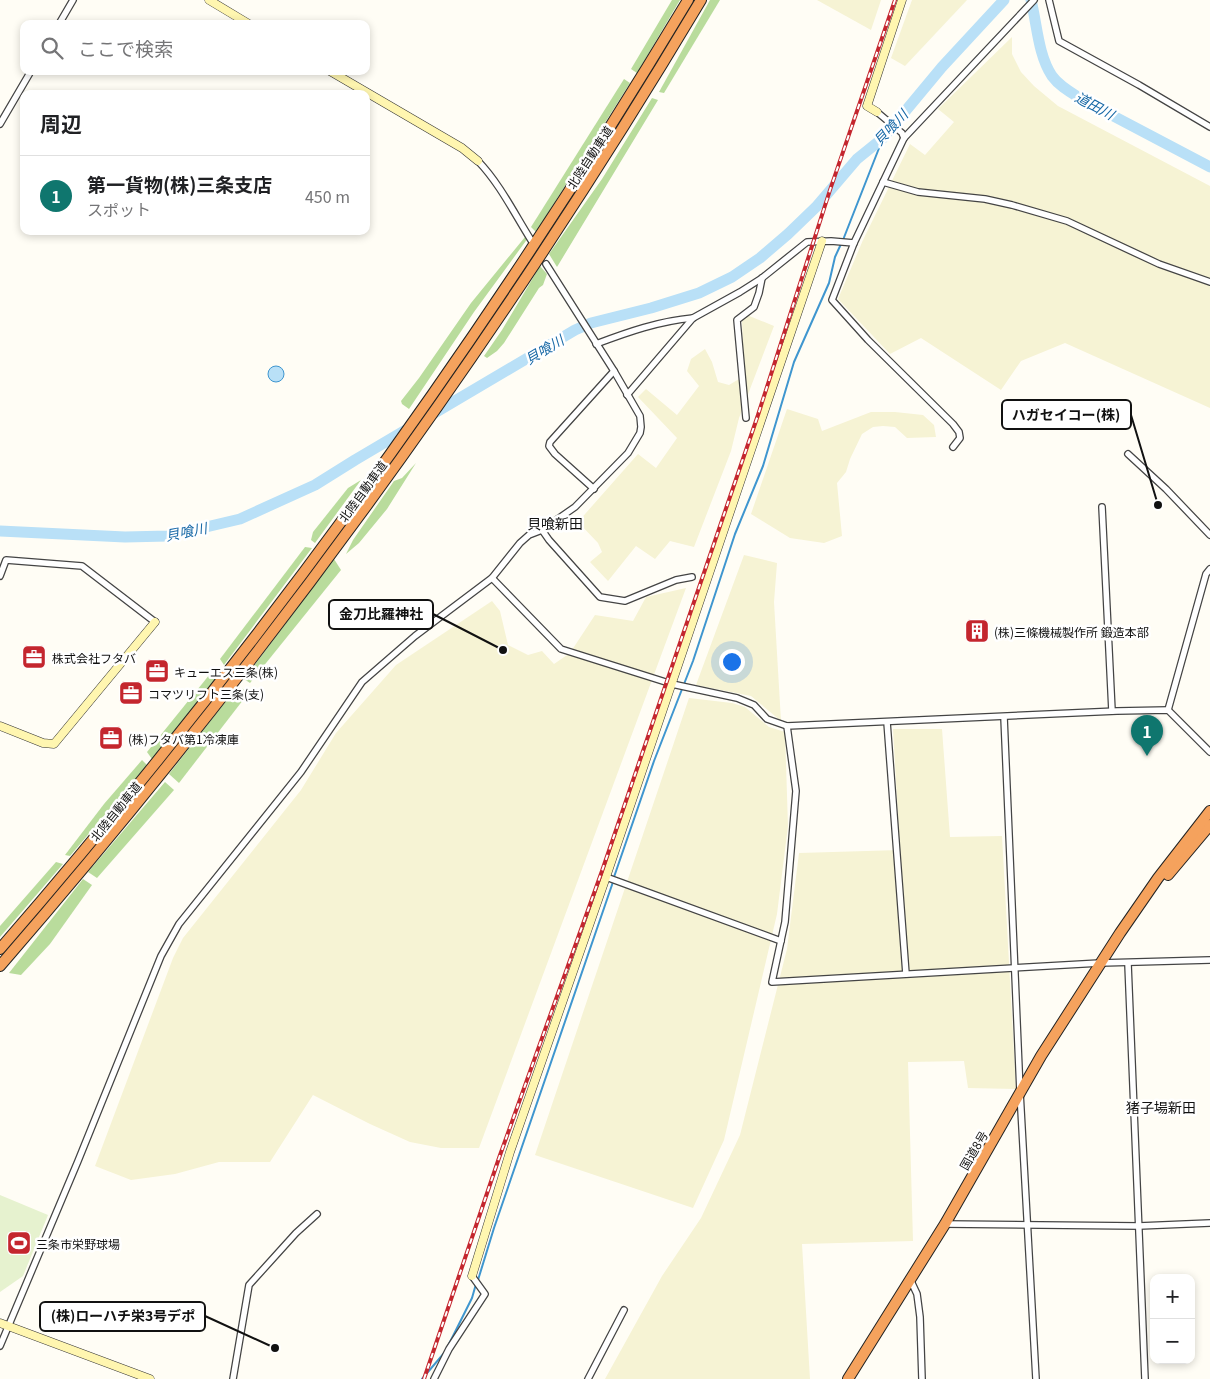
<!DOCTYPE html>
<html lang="ja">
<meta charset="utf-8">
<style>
body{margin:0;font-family:Georgia,"Noto Sans JP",serif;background:#f6f6f6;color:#202124}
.controls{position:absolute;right:15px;bottom:15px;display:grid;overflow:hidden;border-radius:10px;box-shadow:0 2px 8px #0003}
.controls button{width:45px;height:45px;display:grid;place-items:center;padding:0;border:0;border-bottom:1px solid #e0e0e0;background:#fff;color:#202124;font:25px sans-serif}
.you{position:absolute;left:731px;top:661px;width:18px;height:18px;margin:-12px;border:4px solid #fff;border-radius:50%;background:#1a73e8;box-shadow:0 0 0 8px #1a73e833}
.badge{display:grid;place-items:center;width:32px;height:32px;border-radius:50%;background:#0f766e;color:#fff;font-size:16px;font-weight:700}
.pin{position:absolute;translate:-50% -41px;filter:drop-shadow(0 1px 2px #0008)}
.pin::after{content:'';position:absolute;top:26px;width:18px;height:15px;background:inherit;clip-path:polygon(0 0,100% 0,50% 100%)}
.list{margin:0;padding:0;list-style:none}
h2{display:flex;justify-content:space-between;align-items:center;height:65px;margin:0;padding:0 20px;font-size:21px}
h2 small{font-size:16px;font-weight:400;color:#757577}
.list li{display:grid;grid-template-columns:32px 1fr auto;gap:15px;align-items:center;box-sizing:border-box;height:80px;padding:0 20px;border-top:1px solid #e0e0e0}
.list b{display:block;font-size:19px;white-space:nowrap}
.list p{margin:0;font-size:16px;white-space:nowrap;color:#757577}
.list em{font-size:16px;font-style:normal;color:#757577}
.icon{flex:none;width:28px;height:28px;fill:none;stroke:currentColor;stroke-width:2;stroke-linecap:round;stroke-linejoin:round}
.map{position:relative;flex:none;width:1210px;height:1379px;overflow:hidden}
.search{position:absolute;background:#fff;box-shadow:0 2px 8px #0003;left:20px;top:20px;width:350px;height:55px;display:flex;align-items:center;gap:12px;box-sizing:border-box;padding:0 18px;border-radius:10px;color:#757577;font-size:19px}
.panel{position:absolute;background:#fff;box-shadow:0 2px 8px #0003;left:20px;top:90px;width:350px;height:145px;border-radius:10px}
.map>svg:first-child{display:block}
.farmland{fill:#f6f3d4}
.forest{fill:#b9dc9c}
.pitch{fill:#e6f2cf}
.water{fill:#b9e0f7;stroke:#3f96cf}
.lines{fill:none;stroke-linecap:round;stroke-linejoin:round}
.stream{stroke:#3f96cf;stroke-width:2}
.river{stroke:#b9e0f7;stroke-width:11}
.street-casing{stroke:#444;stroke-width:8}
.secondary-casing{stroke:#333;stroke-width:9}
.highway-casing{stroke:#222;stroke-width:12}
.street{stroke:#fff;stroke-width:5.5}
.secondary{stroke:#fff6b0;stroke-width:8}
.highway{stroke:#f5a25d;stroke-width:10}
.rail-casing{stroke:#c4262e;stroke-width:4}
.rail{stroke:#fff;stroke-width:2;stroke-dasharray:5.5;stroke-linecap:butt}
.labels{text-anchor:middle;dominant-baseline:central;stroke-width:5;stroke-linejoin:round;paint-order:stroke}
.street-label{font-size:12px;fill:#111;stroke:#fff}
.poi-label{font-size:12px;fill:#111;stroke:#fff;text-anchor:start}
.water-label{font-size:14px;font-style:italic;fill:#1768a6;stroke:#fff}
.neighbourhood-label{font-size:14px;fill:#111;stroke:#fff}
.leader{fill:none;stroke:#111;stroke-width:2}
.callout-dot{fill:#111;stroke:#fff;stroke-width:2}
.callout{fill:#fff;stroke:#111;stroke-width:2}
.callout-label{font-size:14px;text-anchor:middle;font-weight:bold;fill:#111}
</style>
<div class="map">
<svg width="1210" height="1379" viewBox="0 0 1210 1379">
<rect width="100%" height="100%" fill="#fffdf5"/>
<g class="farmland">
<path d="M817 0H881L871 30Z"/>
<path d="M912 0H967L905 66 891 58Z"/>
<path d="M1012 37V54L1021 72 1034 86 1058 106 1210 186V408L1065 343 1021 361 1001 390 921 338 890 354 838 299 863 240 910 144 925 155 954 122 938 109Z"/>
<path d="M747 315 774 326 739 418 731 451 694 547 670 541 655 559 636 546 608 581 590 562 602 552 598 543 578 522 638 454 656 468 677 438 638 397 646 389 677 415 699 386 687 371 691 359 705 349 712 362 718 382 729 385 744 376 742 320Z"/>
<path d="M787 409 818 419 822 431 871 412H895L923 415 934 425 936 437 907 438 895 427 883 426 873 427 862 434 850 459 846 472 837 483 842 536 824 543 790 538 751 514Z"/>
<path d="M744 555 777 563 774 602 781 721 751 696 696 685Z"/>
<path d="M686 588 479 1148H441L410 1142 370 1124 313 1095 270 1162H219L175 1174 131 1180 95 1166 173 958 183 938 301 790 336 733 396 665 492 601 500 611 508 645 528 655 542 651 554 664 570 653 595 615 633 621 646 597Z"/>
<path d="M689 698 732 703 745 707 769 727 785 732 788 826 777 914 724 1140 693 1208 535 1155Z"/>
<path d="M893 729H942L950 837 1002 836 1016 1089 968 1088 964 1061 908 1062 913 1241 802 1244 810 1379H605L662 1276 701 1218 740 1135 787 949 799 853 900 850Z"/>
</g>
<g class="forest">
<path d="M672 0H680L637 73 631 69Z"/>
<path d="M710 0H720L664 93 659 92Z"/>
<path d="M624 79 630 83 536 232 531 227Z"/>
<path d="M652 98 658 100 557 267 549 254 602 179Z"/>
<path d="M525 237 528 238 474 312 409 409 402 404 401 401 419 378 471 303Z"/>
<path d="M540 266 547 274 543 285 539 288 504 343 497 351 487 358 484 356 502 330Z"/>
<path d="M416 463 387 509 359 543 346 554 353 540 394 481 402 478Z"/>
<path d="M361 480 315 543 311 540 313 532 348 488Z"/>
<path d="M305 547 312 548 224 665 220 659Z"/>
<path d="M334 559 341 570 250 683 244 679Z"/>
<path d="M210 674 216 678 152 759 147 752Z"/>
<path d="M237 687 250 691 179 783 169 774Z"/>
<path d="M142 760 147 765 70 856 65 855 104 804Z"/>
<path d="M165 782 174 790 97 878 88 872Z"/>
<path d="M56 862 63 864 0 937V926Z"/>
<path d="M83 879 92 885 50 944 21 975 9 973Z"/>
</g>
<path class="pitch" d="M0 1195 48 1215 23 1276 0 1292Z"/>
<circle class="water" cx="276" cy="374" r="8"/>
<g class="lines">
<g class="stream">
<path d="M843 240 883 138"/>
<path d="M614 877 654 761 693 661 735 534 763 466 794 362 829 283 835 257 841 244"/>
<path d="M478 1280 494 1228 613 882"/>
<path d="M448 1346 472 1298 476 1284"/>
<path d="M422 1379 445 1352"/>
</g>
<g class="river">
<path d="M1031 0C1037 24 1038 55 1052 76 1060 87 1072 93 1083 100L1210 167"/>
<path d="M0 531 125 537 168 536 240 519 315 485 355 460 575 330 591 323 651 308 699 293 732 277 760 258 788 234 816 207 857 159 883 138 942 67 1004 0"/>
</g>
<defs>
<g id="street">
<path d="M1049 0 1059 41 1139 85 1210 127"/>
<path d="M59 24 73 0"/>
<path d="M877 112 902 133 904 138"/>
<path d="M0 124 31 71"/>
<path d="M478 161C500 184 514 213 531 240"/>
<path d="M883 182 918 192 985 199 1012 205 1067 221 1159 264 1210 282"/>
<path d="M596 344C628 332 659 321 693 318"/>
<path d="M627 395 693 318 740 292 762 278 807 242 831 241 854 243"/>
<path d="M746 418 737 320 754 307 759 293 762 278"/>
<path d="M953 447 960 438 959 432 953 424 868 340 832 300 854 243 904 138 1034 0"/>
<path d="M1128 454 1166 489 1210 535"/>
<path d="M594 489 555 454 549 446 550 442 614 371"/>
<path d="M1102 507 1112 711"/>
<path d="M542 530 549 540 600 597 625 601 676 580 692 577"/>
<path d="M0 576 6 560 82 566 155 622"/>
<path d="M492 578 561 649 672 684 737 698 754 705 767 719 787 726 1117 711 1168 710 1210 752"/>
<path d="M1168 710 1206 574 1210 569"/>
<path d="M1004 717 1020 1092 1036 1379"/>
<path d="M887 722 906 974"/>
<path d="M787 726 796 791 785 922 772 982 1100 963 1210 960"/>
<path d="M606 877 781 941"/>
<path d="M1128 964 1145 1379"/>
<path d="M945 1224 1139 1226 1210 1223"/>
<path d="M910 1279 917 1294 920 1317 922 1379"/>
<path d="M0 1346 78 1161 161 956 179 924 301 772 362 682 415 636 492 578 520 543 529 535 542 530 575 507 628 453 640 433 641 427 640 416 614 371 546 264"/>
<path d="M233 1379 249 1285 296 1233 317 1214"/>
<path d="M434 1379 449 1349 485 1294 472 1276"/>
<path d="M588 1379 624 1310"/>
</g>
<g id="secondary">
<path d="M209 0 249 24"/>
<path d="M330 71 462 148 478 161"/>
<path d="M877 112 867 106 902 0"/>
<path d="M0 726 43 743 54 744 155 622"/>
<path d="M472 1276 510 1152 606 877 822 241"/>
<path d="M0 1323 150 1379"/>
</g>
<g id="highway">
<path d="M1168 875 1210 825"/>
<path d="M0 949C256 654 487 335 688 0"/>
<path d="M0 966C261 665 497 342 701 0"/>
<path d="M848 1379 945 1224 1041 1056 1120 933 1158 878 1210 811"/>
</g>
</defs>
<use href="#street" class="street-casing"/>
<use href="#secondary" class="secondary-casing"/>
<use href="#highway" class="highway-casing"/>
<use href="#street" class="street"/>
<use href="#secondary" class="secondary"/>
<use href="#highway" class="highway"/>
<defs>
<path id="rail" d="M424 1379 499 1158 602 871 758 415 830 190 895 0"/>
</defs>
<use href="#rail" class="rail-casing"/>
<use href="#rail" class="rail"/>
</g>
<defs>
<symbol id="building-square" viewBox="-11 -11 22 22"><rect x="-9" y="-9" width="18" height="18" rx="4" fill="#c4262e" stroke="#fff"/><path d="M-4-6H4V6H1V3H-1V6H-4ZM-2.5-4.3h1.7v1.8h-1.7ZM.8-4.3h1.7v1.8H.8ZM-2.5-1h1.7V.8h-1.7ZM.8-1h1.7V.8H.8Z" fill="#fff"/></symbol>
<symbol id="office-square" viewBox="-11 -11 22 22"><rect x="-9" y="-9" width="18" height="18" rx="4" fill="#c4262e" stroke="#fff"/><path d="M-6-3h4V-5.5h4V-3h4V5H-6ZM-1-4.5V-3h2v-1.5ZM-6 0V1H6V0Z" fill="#fff"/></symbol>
<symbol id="stadium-square" viewBox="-11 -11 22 22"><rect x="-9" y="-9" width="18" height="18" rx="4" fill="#c4262e" stroke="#fff"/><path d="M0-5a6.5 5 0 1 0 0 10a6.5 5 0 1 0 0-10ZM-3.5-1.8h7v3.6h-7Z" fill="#fff"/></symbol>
</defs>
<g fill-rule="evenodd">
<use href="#building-square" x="963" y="617" width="28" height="28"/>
<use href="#office-square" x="20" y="643" width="28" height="28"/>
<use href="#office-square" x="143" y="657" width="28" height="28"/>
<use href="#office-square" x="117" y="679" width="28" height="28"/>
<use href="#office-square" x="97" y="724" width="28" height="28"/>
<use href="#stadium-square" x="5" y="1229" width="28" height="28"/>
</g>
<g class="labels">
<g class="street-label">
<text transform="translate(589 157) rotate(-57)">北陸自動車道</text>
<text transform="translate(362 491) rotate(-54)">北陸自動車道</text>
<text transform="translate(115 811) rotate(-51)">北陸自動車道</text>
<text transform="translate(973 1150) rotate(-60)">国道8号</text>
</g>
<g class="poi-label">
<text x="994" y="631">(株)三條機械製作所 鍛造本部</text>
<text x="52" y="657">株式会社フタバ</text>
<text x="174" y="671">キューエス三条(株)</text>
<text x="148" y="693">コマツリフト三条(支)</text>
<text x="128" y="738">(株)フタバ第1冷凍庫</text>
<text x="36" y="1243">三条市栄野球場</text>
</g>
<g class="water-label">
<text transform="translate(1095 105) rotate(28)">道田川</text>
<text transform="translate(890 127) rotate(-47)">貝喰川</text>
<text transform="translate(544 349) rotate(-31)">貝喰川</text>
<text transform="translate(186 531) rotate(-11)">貝喰川</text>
</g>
<g class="neighbourhood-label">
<text x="555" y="523">貝喰新田</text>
<text x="1161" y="1107">猪子場新田</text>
</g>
</g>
<path class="leader" d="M1158 505L1131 415M503 650L433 614M275 1348L205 1316"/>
<g class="callout-dot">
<circle cx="1158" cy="505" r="5"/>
<circle cx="503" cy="650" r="5"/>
<circle cx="275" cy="1348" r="5"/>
</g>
<g class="callout">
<rect x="1002" y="400" width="129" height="29" rx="5"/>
<rect x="329" y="600" width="104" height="29" rx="5"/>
<rect x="40" y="1302" width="165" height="29" rx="5"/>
</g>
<g class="callout-label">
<text x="1066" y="420">ハガセイコー(株)</text>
<text x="381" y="619">金刀比羅神社</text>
<text x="123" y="1321">(株)ローハチ栄3号デポ</text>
</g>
</svg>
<div class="controls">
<button>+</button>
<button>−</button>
</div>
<div class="you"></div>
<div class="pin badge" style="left:1147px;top:756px">1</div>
<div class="search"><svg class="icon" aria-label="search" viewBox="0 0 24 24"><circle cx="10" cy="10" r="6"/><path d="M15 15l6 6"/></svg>ここで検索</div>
<section class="panel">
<h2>周辺<small></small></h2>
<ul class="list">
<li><span class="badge">1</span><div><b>第一貨物(株)三条支店</b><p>スポット</p></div><em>450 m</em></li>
</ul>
</section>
</div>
